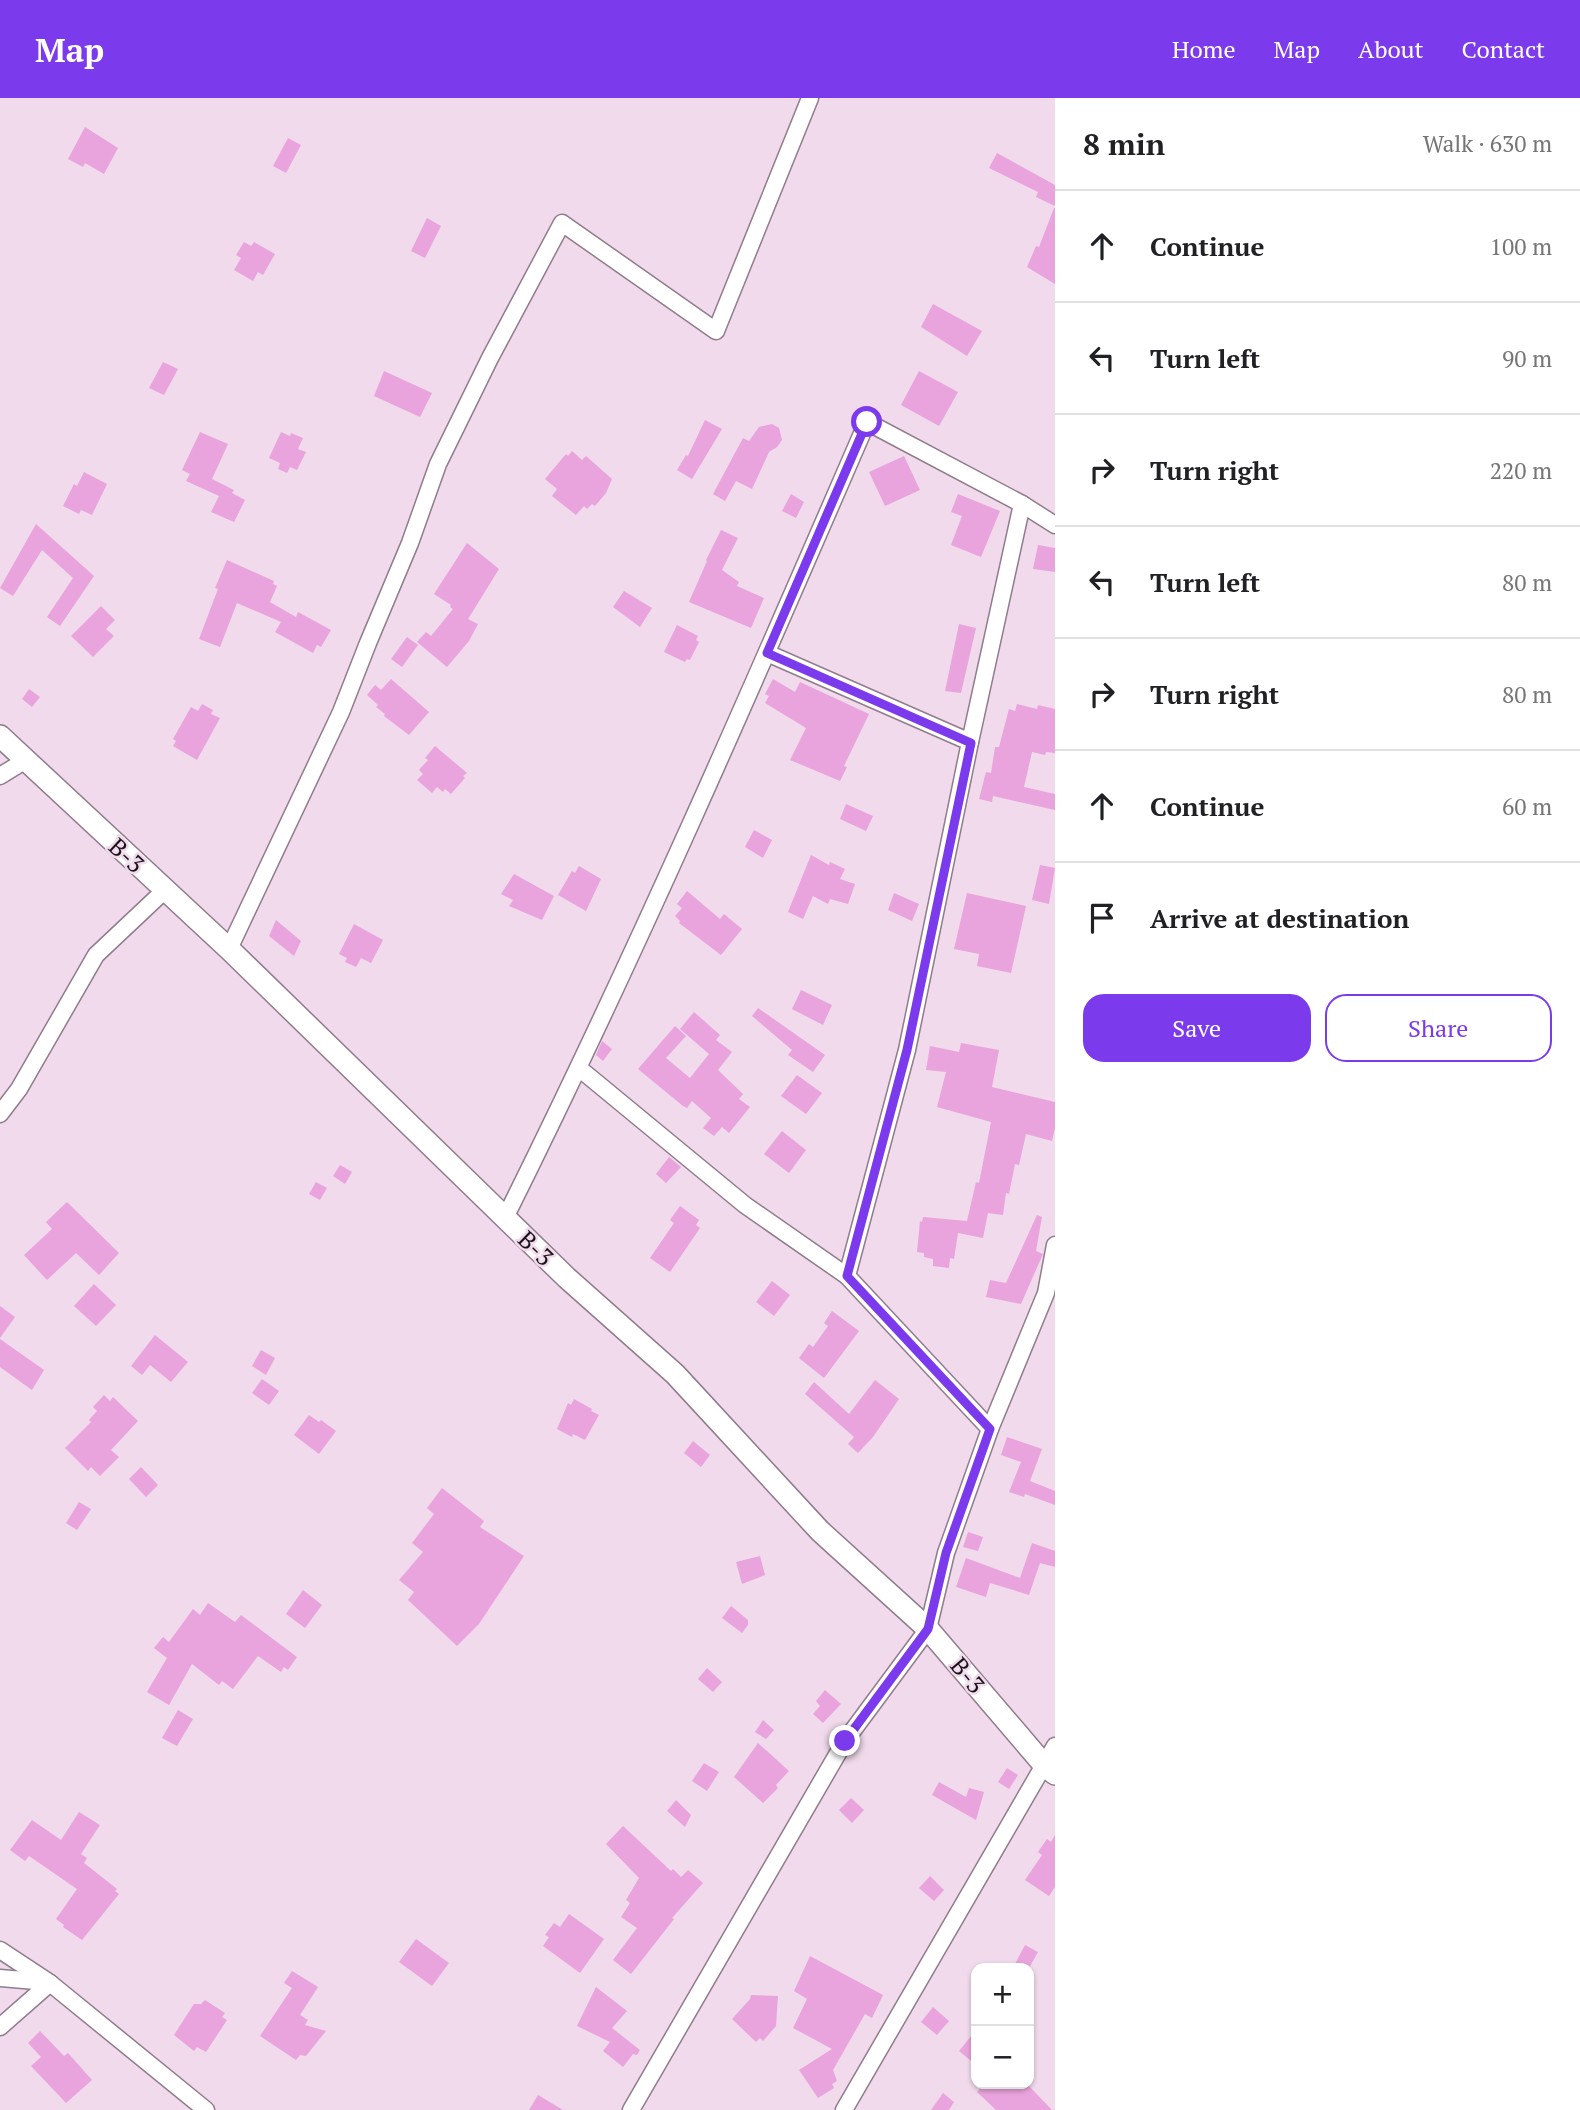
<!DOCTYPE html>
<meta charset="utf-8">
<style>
body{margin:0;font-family:"PT Serif",serif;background:#f2f2f2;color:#202124}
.controls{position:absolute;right:21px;bottom:21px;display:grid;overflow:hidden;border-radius:14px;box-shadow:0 2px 5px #0004}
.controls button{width:63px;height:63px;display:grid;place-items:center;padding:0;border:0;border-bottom:2px solid #e0e0e0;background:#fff;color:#202124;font:35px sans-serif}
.stop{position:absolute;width:21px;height:21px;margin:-16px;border:5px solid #7c3aed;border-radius:50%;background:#fff}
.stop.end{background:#7c3aed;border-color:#fff;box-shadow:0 2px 7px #0008}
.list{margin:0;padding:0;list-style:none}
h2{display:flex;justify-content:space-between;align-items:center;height:91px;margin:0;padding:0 28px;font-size:30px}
h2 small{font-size:23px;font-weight:400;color:#757577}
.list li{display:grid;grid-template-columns:46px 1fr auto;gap:21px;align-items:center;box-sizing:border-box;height:112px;padding:0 28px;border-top:2px solid #e0e0e0}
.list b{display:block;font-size:26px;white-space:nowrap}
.list em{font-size:23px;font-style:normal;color:#757577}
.actions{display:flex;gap:14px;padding:21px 28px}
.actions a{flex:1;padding:16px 0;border:2px solid #7c3aed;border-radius:21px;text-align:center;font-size:24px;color:#7c3aed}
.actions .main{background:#7c3aed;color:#fff}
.icon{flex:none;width:38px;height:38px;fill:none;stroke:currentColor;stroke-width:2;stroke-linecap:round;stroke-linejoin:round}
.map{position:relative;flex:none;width:1055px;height:2012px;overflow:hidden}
header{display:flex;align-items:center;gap:42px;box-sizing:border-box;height:98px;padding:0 35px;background:#7c3aed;color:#fff}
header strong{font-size:33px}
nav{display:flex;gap:38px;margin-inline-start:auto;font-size:24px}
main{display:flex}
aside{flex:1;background:#fff}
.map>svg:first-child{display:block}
.building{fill:#e9a4dd}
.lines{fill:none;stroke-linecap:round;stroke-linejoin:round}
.street-casing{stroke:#907c8c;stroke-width:19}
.secondary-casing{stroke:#907c8c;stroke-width:24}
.street{stroke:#fff;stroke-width:16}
.secondary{stroke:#fff;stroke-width:21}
.route{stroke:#7c3aed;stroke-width:9}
.labels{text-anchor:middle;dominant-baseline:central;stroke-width:5;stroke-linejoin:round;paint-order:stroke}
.street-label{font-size:24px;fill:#191218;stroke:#f0daeb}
</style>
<header>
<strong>Map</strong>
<nav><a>Home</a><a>Map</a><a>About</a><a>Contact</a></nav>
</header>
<main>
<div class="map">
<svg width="1055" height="2012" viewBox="0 0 1055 2012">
<rect width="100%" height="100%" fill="#f0daeb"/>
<g class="building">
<path d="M85 29 118 50 104 76 85 65 83 69 68 61Z"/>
<path d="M288 40 301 47 286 75 273 68Z"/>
<path d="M997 55 1055 87V108L1036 99 1038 94 989 70Z"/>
<path d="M1054 110H1055V186L1027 169 1036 148 1039 149Z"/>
<path d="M427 120 441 128 425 160 411 153Z"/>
<path d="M244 144 251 148 254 144 275 156 263 177 258 174 253 183 234 172 241 160 236 157Z"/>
<path d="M933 206 982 233 967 258 921 229Z"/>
<path d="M163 264 178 271 164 297 149 290Z"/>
<path d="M384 273 432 295 420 319 374 298Z"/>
<path d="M919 273 958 294 939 328 901 307Z"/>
<path d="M705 322 722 331 692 381 677 372 686 357 688 358Z"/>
<path d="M772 326 779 330 782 342 777 349 769 354 752 391 736 383 725 403 713 396 743 340 749 343 759 329Z"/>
<path d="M200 334 228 346 212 381 234 392 232 395 245 402 234 424 211 414 219 398 186 383 190 376 182 372Z"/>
<path d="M281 334 290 338 291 335 303 340 298 351 306 354 297 372 290 369 287 375 278 371 280 365 269 360Z"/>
<path d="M572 353 582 362 586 358 612 381 606 395 595 408 592 406 587 411 584 408 576 417 552 398 557 391 545 381 566 356 568 358Z"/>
<path d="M904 358 920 392 885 408 869 374Z"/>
<path d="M84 374 107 386 92 417 81 412 79 416 63 408 74 386 77 388Z"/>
<path d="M791 396 804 404 796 420 782 413Z"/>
<path d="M958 396 1000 413 981 459 951 447 962 418 951 414Z"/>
<path d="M36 426 94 478 60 528 47 519 73 480 42 452 13 498 0 490Z"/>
<path d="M721 432 738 440 722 472 739 484 737 488 764 500 751 530 689 504 707 463 706 462Z"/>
<path d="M467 445 499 471 468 521 478 526 469 543 447 569 417 544 426 534 431 538 453 511 450 509 451 507 434 496Z"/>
<path d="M1038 447 1055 450V474L1033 471Z"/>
<path d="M227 462 274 483 273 486 277 488 270 504 296 519 298 514 331 532 321 549 317 547 313 555 275 534 281 524 237 505 220 549 199 541 218 491 215 490Z"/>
<path d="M624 493 652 510 640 529 613 509Z"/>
<path d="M101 508 115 522 106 531 114 538 93 559 71 538Z"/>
<path d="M959 526 976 530 961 595 945 593Z"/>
<path d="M677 527 698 538 696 542 699 544 690 562 687 561 685 564 664 554Z"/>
<path d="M407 539 418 547 402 569 391 561Z"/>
<path d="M391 581 429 614 409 637 384 618 385 616 376 609 378 607 367 597 375 587 381 592Z"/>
<path d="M773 581 795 594 800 584 869 616 844 668 847 669 840 683 790 662 806 630 765 605 769 598 765 596Z"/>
<path d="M29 591 40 599 32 609 22 601Z"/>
<path d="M202 606 213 612 211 616 220 620 197 662 173 648 176 643 173 641 191 609 198 613Z"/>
<path d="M1017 606 1037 611 1038 607 1055 611V655L1046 654 1045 657 1032 654 1024 689 1055 696V712L993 698 992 704 979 701 986 674 991 675 995 649H999L1009 611 1015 613Z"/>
<path d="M435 648 467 675 463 678 465 680 451 696 445 691 443 694 437 689 432 695 417 682 423 676 419 672 428 662 425 660Z"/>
<path d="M846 706 873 718 866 733 840 721Z"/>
<path d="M754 732 772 742 763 760 745 749Z"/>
<path d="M811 757 829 767 830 764 845 771 840 781 855 786 848 806 830 801 828 806 813 798 803 821 788 814Z"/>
<path d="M1040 767 1055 770 1049 806 1032 802Z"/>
<path d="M579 768 601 781 586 813 558 797 572 773 575 775Z"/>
<path d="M514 776 554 798 542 822 509 808 513 802 501 796Z"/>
<path d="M687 793 720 821 724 816 742 831 721 857 679 825 680 823 675 818 682 810 677 806Z"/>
<path d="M894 795 919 806 912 823 888 812Z"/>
<path d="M967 795 1026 808 1011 875 977 868 979 856 954 851Z"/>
<path d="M276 822 301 843 294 858 269 838Z"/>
<path d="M354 826 383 842 371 865 361 860 356 869 345 864 347 860 339 856Z"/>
<path d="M801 892 832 907 823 927 792 911Z"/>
<path d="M758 910 825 957 813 974 788 957 792 952 752 918Z"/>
<path d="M694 914 720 937 716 942 732 954 718 972 743 996 739 1001 750 1009 729 1035 722 1029 714 1038 703 1030 711 1020 692 1003 687 1010 683 1008 638 971 675 928 686 938 666 960 690 980 709 956 680 931Z"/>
<path d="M602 943 612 951 603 963 596 957Z"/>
<path d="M961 945 999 952 992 989 1055 1004V1030L1052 1043 1026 1036 1019 1067 1015 1066 1009 1096 1006 1095 1003 1117 988 1115 983 1140 958 1135 954 1161 950 1160 949 1170 933 1168V1161L924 1159V1155L917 1154 920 1123 922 1124 923 1119 967 1123 976 1084 979 1085 991 1024 937 1009 946 974 926 972 930 948 959 954Z"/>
<path d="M797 977 822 995 806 1016 781 998Z"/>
<path d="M782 1033 806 1052 789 1075 764 1056Z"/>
<path d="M669 1059 681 1069 666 1085 656 1076Z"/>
<path d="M340 1067 352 1074 345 1086 333 1078Z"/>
<path d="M316 1084 327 1090 320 1102 309 1096Z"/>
<path d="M67 1104 119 1155 99 1177 76 1155 47 1182 24 1157 52 1131 46 1124Z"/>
<path d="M680 1108 699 1122 696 1127 700 1130 670 1174 650 1160 674 1125 670 1122Z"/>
<path d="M1037 1117 1042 1119 1036 1153 1043 1156 1021 1206 986 1199 990 1182 1006 1185Z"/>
<path d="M772 1183 790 1197 774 1218 756 1204Z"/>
<path d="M94 1186 116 1207 96 1228 74 1208Z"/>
<path d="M0 1208 15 1219 0 1240Z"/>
<path d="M832 1213 859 1233 824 1280 799 1260 809 1246 813 1249 828 1228 824 1225Z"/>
<path d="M155 1237 188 1264 171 1284 150 1267 142 1277 131 1268Z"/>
<path d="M0 1241 44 1272 32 1292 0 1269Z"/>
<path d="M261 1252 275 1260 266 1277 252 1268Z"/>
<path d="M262 1281 279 1293 269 1307 252 1295Z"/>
<path d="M875 1282 899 1301 873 1339 858 1355 848 1346 854 1339 805 1296 814 1284 849 1316Z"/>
<path d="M104 1297 110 1303 113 1299 138 1323 111 1352 119 1359 100 1378 91 1369 88 1373 65 1350 91 1324 89 1322 97 1313 93 1309Z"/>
<path d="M574 1301 592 1311 591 1313 599 1317 585 1342 573 1336 572 1339 557 1331 568 1305 571 1307Z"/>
<path d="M309 1317 319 1324 321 1322 336 1333 319 1356 294 1337Z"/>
<path d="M1007 1339 1042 1351 1030 1383 1055 1393V1407L1025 1396 1024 1399 1009 1394 1021 1364 1001 1357Z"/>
<path d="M693 1343 710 1357 701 1369 684 1355Z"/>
<path d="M141 1369 158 1387 146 1399 129 1381Z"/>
<path d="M442 1390 484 1423 480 1429 524 1458 479 1526 457 1548 408 1502 414 1494 399 1482 423 1454 412 1445 434 1416 427 1410Z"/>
<path d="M79 1404 91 1411 77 1432 66 1425Z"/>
<path d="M968 1434 983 1439 978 1453 963 1449Z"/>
<path d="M1032 1445 1055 1453V1469L1040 1465 1029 1497 990 1485 986 1499 956 1489 966 1460 1020 1480Z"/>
<path d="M760 1458 765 1477 742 1486 736 1464Z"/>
<path d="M303 1492 322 1507 305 1530 286 1516Z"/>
<path d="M208 1505 235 1524 241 1517 297 1559 288 1572 284 1569 281 1574 258 1558 233 1591 222 1583 219 1587 192 1566 169 1607 147 1594 167 1560 154 1550 163 1539 169 1544 193 1511 200 1517Z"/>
<path d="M731 1508 748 1522V1527L742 1535 722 1520Z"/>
<path d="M707 1570 722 1584 713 1594 698 1581Z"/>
<path d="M825 1592 841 1606 823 1625 813 1616 820 1608 816 1603Z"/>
<path d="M178 1612 193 1621 177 1648 162 1640Z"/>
<path d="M763 1622 774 1632 766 1641 755 1634Z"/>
<path d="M758 1645 789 1673 776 1687 778 1690 763 1705 734 1679Z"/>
<path d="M704 1665 719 1674 707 1693 692 1683Z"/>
<path d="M1007 1670 1018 1677 1009 1691 998 1684Z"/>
<path d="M939 1684 966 1699 969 1690 984 1694 976 1722 932 1697Z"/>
<path d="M851 1700 864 1712 852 1725 839 1712Z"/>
<path d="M676 1702 691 1717 685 1729 667 1713Z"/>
<path d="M79 1714 100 1727 81 1756 87 1760 84 1765 117 1791 115 1793 119 1796 82 1842 63 1829 64 1827 56 1821 77 1791 29 1758 25 1763 10 1752 32 1722 61 1742Z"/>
<path d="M623 1728 671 1773 673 1771 681 1779 688 1772 703 1785 672 1820 674 1821 631 1876 613 1862 637 1830 621 1819 630 1805 626 1802 639 1780 606 1746Z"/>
<path d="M1055 1737V1789L1049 1798 1025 1782 1042 1757 1038 1754 1047 1741 1051 1744Z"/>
<path d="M930 1778 944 1792 934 1803 919 1790Z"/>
<path d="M569 1816 604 1841 580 1875 543 1848 549 1839 545 1837 554 1825 560 1829Z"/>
<path d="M416 1841 449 1865 432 1888 399 1864Z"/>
<path d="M1025 1847 1038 1854 1029 1870H1022L1015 1866Z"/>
<path d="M810 1858 883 1897 872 1920 865 1916 833 1972 837 1983 832 1986 834 1990 818 2000 799 1972 832 1951 793 1930 807 1901 794 1893Z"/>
<path d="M292 1873 318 1889 300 1917 308 1922 305 1927 326 1933 306 1958 300 1957 296 1962 260 1938 292 1890 284 1885Z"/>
<path d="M596 1889 627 1913 612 1930 640 1952 637 1957 633 1956 623 1969 603 1953 610 1944 577 1928Z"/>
<path d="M751 1897 778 1898 776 1928 763 1943 760 1940 756 1944 732 1921 750 1901Z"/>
<path d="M205 1902 225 1915 222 1919 227 1922 206 1954 197 1949 194 1953 174 1937 194 1906H201Z"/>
<path d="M933 1909 949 1923 937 1937 921 1924Z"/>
<path d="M976 1932V1967L959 1953Z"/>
<path d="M40 1933 64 1958 68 1955 92 1982 66 2005 31 1968 41 1959 28 1945Z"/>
<path d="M984 1986H1027L1052 2012H996L977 1994Z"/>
<path d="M943 1995 954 2004 949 2012H931Z"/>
<path d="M538 1997 563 2012H529Z"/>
</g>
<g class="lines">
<defs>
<g id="street">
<path d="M1022 406 1055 427"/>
<path d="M0 678 26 662"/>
<path d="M229 851 341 614 368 545 410 445 438 366 490 260 562 125 716 233 810 0"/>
<path d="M580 971 745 1107 847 1178"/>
<path d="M0 1016 19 991 96 857 165 792"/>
<path d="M505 1120C635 859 751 592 867 324L1022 406 970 644 767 555"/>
<path d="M990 1331 1046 1195 1055 1147"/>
<path d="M0 1852 50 1885 206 2012"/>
<path d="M0 1880 47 1884"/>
<path d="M0 1929 50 1885"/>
<path d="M631 2012 845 1643 928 1531 946 1455 990 1331 847 1178 907 952 970 644"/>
<path d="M844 2012 1055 1648"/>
</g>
<path id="secondary" d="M0 638 229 851 567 1180 675 1276 820 1433 928 1531 1045 1668 1055 1676"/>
</defs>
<use href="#street" class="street-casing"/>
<use href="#secondary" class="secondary-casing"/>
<use href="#street" class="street"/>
<use href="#secondary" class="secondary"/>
</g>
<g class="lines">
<path class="route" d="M845 1643 928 1531 946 1455 990 1331 847 1178 907 952 971 645 767 555 867 324"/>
</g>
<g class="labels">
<g class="street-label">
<text transform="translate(127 757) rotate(43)">B-3</text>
<text transform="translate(536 1150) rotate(44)">B-3</text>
<text transform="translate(968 1577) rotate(50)">B-3</text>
</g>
</g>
</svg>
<div class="controls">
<button>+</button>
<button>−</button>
</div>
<div class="stop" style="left:867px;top:324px"></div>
<div class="stop end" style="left:845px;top:1643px"></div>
</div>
<aside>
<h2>8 min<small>Walk · 630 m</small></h2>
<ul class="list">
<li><svg class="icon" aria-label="ahead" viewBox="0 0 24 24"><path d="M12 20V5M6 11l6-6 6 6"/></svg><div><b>Continue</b></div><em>100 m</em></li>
<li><svg class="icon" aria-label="left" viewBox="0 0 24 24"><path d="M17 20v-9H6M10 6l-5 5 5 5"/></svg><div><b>Turn left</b></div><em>90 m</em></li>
<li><svg class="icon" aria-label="right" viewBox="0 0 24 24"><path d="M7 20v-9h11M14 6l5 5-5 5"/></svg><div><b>Turn right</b></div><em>220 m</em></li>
<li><svg class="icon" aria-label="left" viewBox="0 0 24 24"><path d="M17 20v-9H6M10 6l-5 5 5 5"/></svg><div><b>Turn left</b></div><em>80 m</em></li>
<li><svg class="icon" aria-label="right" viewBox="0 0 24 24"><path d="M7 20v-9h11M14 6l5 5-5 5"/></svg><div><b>Turn right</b></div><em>80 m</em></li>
<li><svg class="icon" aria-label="ahead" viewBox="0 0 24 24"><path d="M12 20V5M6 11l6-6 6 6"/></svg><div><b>Continue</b></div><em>60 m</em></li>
<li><svg class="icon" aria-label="arrive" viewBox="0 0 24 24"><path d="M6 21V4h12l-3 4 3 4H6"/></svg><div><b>Arrive at destination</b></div></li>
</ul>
<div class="actions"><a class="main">Save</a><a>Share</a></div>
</aside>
</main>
